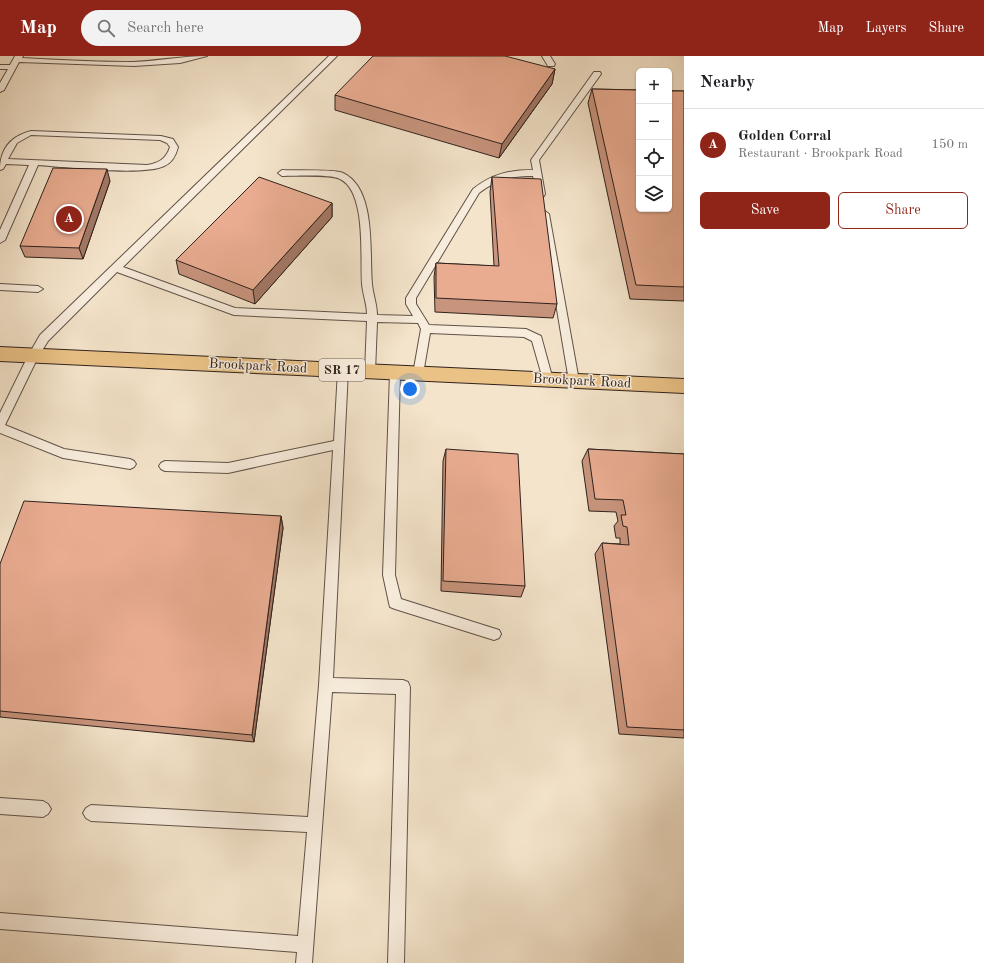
<!DOCTYPE html>
<meta charset="utf-8">
<style>
body{margin:0;font-family:"Old Standard TT",serif;background:#f2f2f2;color:#202124}
.controls{position:absolute;right:12px;top:12px;display:grid;overflow:hidden;border-radius:6px;box-shadow:0 1px 3px #0004}
.controls button{width:36px;height:36px;display:grid;place-items:center;padding:0;border:0;border-bottom:1px solid #e0e0e0;background:#fff;color:#202124;font:20px sans-serif}
.you{position:absolute;left:410px;top:333px;width:14px;height:14px;margin:-10px;border:3px solid #fff;border-radius:50%;background:#1a73e8;box-shadow:0 0 0 6px #1a73e833}
.badge{display:grid;place-items:center;width:26px;height:26px;border-radius:50%;background:#8f2418;color:#fff;font-size:13px;font-weight:700}
.pin{position:absolute;translate:-50% -50%;border:2px solid #fff;box-shadow:0 1px 4px #0006}
.list{margin:0;padding:0;list-style:none}
h2{display:flex;justify-content:space-between;align-items:center;height:52px;margin:0;padding:0 16px;font-size:17px}
h2 small{font-size:13px;font-weight:400;color:#757577}
.list li{display:grid;grid-template-columns:26px 1fr auto;gap:12px;align-items:center;box-sizing:border-box;height:72px;padding:0 16px;border-top:1px solid #e0e0e0}
.list b{display:block;font-size:15px;white-space:nowrap}
.list p{margin:0;font-size:13px;white-space:nowrap;color:#757577}
.list em{font-size:13px;font-style:normal;color:#757577}
.actions{display:flex;gap:8px;padding:12px 16px}
.actions a{flex:1;padding:9px 0;border:1px solid #8f2418;border-radius:6px;text-align:center;font-size:14px;color:#8f2418}
.actions .main{background:#8f2418;color:#fff}
.icon{flex:none;width:22px;height:22px;fill:none;stroke:currentColor;stroke-width:2;stroke-linecap:round;stroke-linejoin:round}
.map{position:relative;flex:none;width:684px;height:907px;overflow:hidden}
header{display:flex;align-items:center;gap:24px;box-sizing:border-box;height:56px;padding:0 20px;background:#8f2418;color:#fff}
header strong{font-size:19px}
nav{display:flex;gap:22px;margin-inline-start:auto;font-size:14px}
.search{width:280px;height:36px;background:#f2f2f2;display:flex;align-items:center;gap:10px;box-sizing:border-box;padding:0 14px;border-radius:22px;color:#757577;font-size:15px}
main{display:flex}
aside{flex:1;background:#fff}
.map>svg:first-child{display:block}
.lines{fill:none;stroke-linecap:round;stroke-linejoin:round}
.lane-casing{stroke:#605248;stroke-width:2}
.primary-casing{stroke:#2f221d;stroke-width:2}
.lane{fill:#f8eddd;fill-rule:evenodd}
.primary{fill:#eac286;fill-rule:evenodd}
.wall{fill:#c8947d;stroke:#2f221d}
.shaded-wall{fill:#a37866;stroke:#2f221d}
.building{fill:#e9ac91;stroke:#2f221d}
.labels{text-anchor:middle;dominant-baseline:central;stroke-width:3;stroke-linejoin:round;paint-order:stroke}
.shield{fill:#f8eddd;stroke:#6b5f57;stroke-width:1}
.shield-label{font-size:13px;font-weight:bold;fill:#2f221d}
.street-label{font-size:14px;fill:#2f221d;stroke:#f8eddd}
</style>
<header>
<strong>Map</strong>
<div class="search"><svg class="icon" aria-label="search" viewBox="0 0 24 24"><circle cx="10" cy="10" r="6"/><path d="M15 15l6 6"/></svg>Search here</div>
<nav><a>Map</a><a>Layers</a><a>Share</a></nav>
</header>
<main>
<div class="map">
<svg width="684" height="907" viewBox="0 0 684 907">
<rect width="100%" height="100%" fill="#f4e4cb"/>
<filter id="stains"><feTurbulence type="fractalNoise" baseFrequency=".005" numOctaves="4"/><feColorMatrix values="0 0 0 0 .2 0 0 0 0 .09 0 0 0 0 .02 0 0 0 .5 -.17"/></filter>
<radialGradient id="worn" r=".72"><stop offset=".6" stop-color="#630" stop-opacity="0"/><stop offset="1" stop-color="#630" stop-opacity=".3"/></radialGradient>
<g class="lines">
<defs>
<g id="lane">
<path d="M15 0H23L22 2C59 4 96 6 133 6 158 5 182 0 207 0L180 7 134 10 19 6 4 34 0 36V27L8 13H0V9H10Z"/>
<path d="M329 0H337L123 211 235 252 367 258C367 248 363 239 362 228 360 202 367 136 340 123 331 118 294 120 282 120L278 117 282 114C295 115 334 113 343 117 377 133 369 198 372 228 373 239 377 248 377 259L413 260 406 248V242L473 133C492 118 509 114 533 114L531 104 594 16H600L601 18 539 104 545 138 544 140 541 141 537 138 533 120C511 120 497 123 479 137L416 242V248L429 269 526 273 541 280 553 324 552 327H544L532 285 524 281 430 277 423 318 418 322 414 321 413 318 421 273 418 267 377 266 375 316 370 320 365 316 367 265 234 259 117 216 48 285 38 301 5 369 64 393 130 403 134 405 136 408 134 411 130 413 63 402 0 377V357L28 300 40 279Z"/>
<path d="M542 0H550L555 8 554 10H548Z"/>
<path d="M31 75 161 80 173 83 178 91C176 99 172 107 164 110 144 120 64 111 38 109L5 184 0 187V174L29 109 6 108 3 113 0 114C0 93 11 80 31 75ZM31 79 160 84 167 87 170 91C166 103 159 107 147 109L8 103 17 87Z"/>
<path d="M545 155 549 158 579 325 574 329 569 325 541 158Z"/>
<path d="M0 228 38 230 43 233 38 236 0 234Z"/>
<path d="M343 310 348 314 333 622 403 624 408 626 410 631 404 907H388L396 638 332 636 312 907H296L297 896 0 873V857L298 880 307 776 91 765 86 762 83 757 86 752 91 749 308 761 319 629 333 394 228 417 165 415 161 413 159 410 161 407 165 405 228 407 334 385 338 314Z"/>
<path d="M395 313 400 317 395 519 401 543 499 574 501 578 499 582 494 584 395 553 390 551 389 547 383 519 390 317Z"/>
<path d="M0 742 43 745 48 748 51 753 48 758 43 761 0 758Z"/>
</g>
<path id="primary" d="M0 291 684 323V337L0 305Z"/>
</defs>
<use href="#lane" class="lane-casing"/>
<use href="#primary" class="primary-casing"/>
<use href="#lane" class="lane"/>
<use href="#primary" class="primary"/>
</g>
<g class="wall">
<path d="M555 13 552 28 499 102 335 54V39Z"/>
<path d="M592 33 684 35V245L630 243 588 47Z"/>
<path d="M492 121 557 248 553 262 435 256 434 221 436 207 494 210 490 136Z"/>
<path d="M110 125 83 203 25 201 20 190Z"/>
<path d="M332 147V161L255 248 179 218 176 204Z"/>
<path d="M446 393 525 530 521 541 441 535 443 405Z"/>
<path d="M588 393 684 398V682L619 678 595 498 602 487 620 488V482H616L614 470 618 465 616 456 589 455 582 405Z"/>
<path d="M281 460 283 472 254 686 0 661V508Z"/>
</g>
<g class="shaded-wall">
<path d="M555 13 552 28 499 102 502 88Z"/>
<path d="M107 113 110 125 83 203 79 192Z"/>
<path d="M332 147V161L255 248 253 234Z"/>
<path d="M281 460 283 472 254 686 252 679Z"/>
</g>
<g class="building">
<path d="M373 0H505L555 13 502 88 335 39Z"/>
<path d="M592 33 639 34V153H669V35H684V231L636 229Z"/>
<path d="M53 112 107 113 79 192 20 190Z"/>
<path d="M259 121 332 147 253 234 176 204Z"/>
<path d="M492 121 541 123 557 248 436 242V207L499 210Z"/>
<path d="M446 393 518 398 525 530 443 525Z"/>
<path d="M588 393 684 398V674L627 671 602 487 629 489 627 471 623 470 621 459H626L623 444 595 443Z"/>
<path d="M24 445 281 460 252 679 0 655V508Z"/>
</g>
<g class="labels">
<rect class="shield" x="319" y="303" width="46" height="22" rx="3"/>
<g class="shield-label">
<text x="342" y="314">SR 17</text>
</g>
<g class="street-label">
<text transform="translate(258 310) rotate(3)">Brookpark Road</text>
<text transform="translate(582 325) rotate(3)">Brookpark Road</text>
</g>
</g>
<rect width="100%" height="100%" filter="url(#stains)"/>
<rect width="100%" height="100%" fill="url(#worn)"/>
</svg>
<div class="controls">
<button>+</button>
<button>−</button>
<button><svg class="icon" aria-label="locate" viewBox="0 0 24 24"><circle cx="12" cy="12" r="6"/><path d="M12 2v4M12 18v4M2 12h4M18 12h4"/></svg></button>
<button><svg class="icon" aria-label="layers" viewBox="0 0 24 24"><path d="M12 4l9 5-9 5-9-5zM3 14l9 5 9-5"/></svg></button>
</div>
<div class="you"></div>
<div class="pin badge" style="left:69px;top:163px">A</div>
</div>
<aside>
<h2>Nearby<small></small></h2>
<ul class="list">
<li><span class="badge">A</span><div><b>Golden Corral</b><p>Restaurant · Brookpark Road</p></div><em>150 m</em></li>
</ul>
<div class="actions"><a class="main">Save</a><a>Share</a></div>
</aside>
</main>
